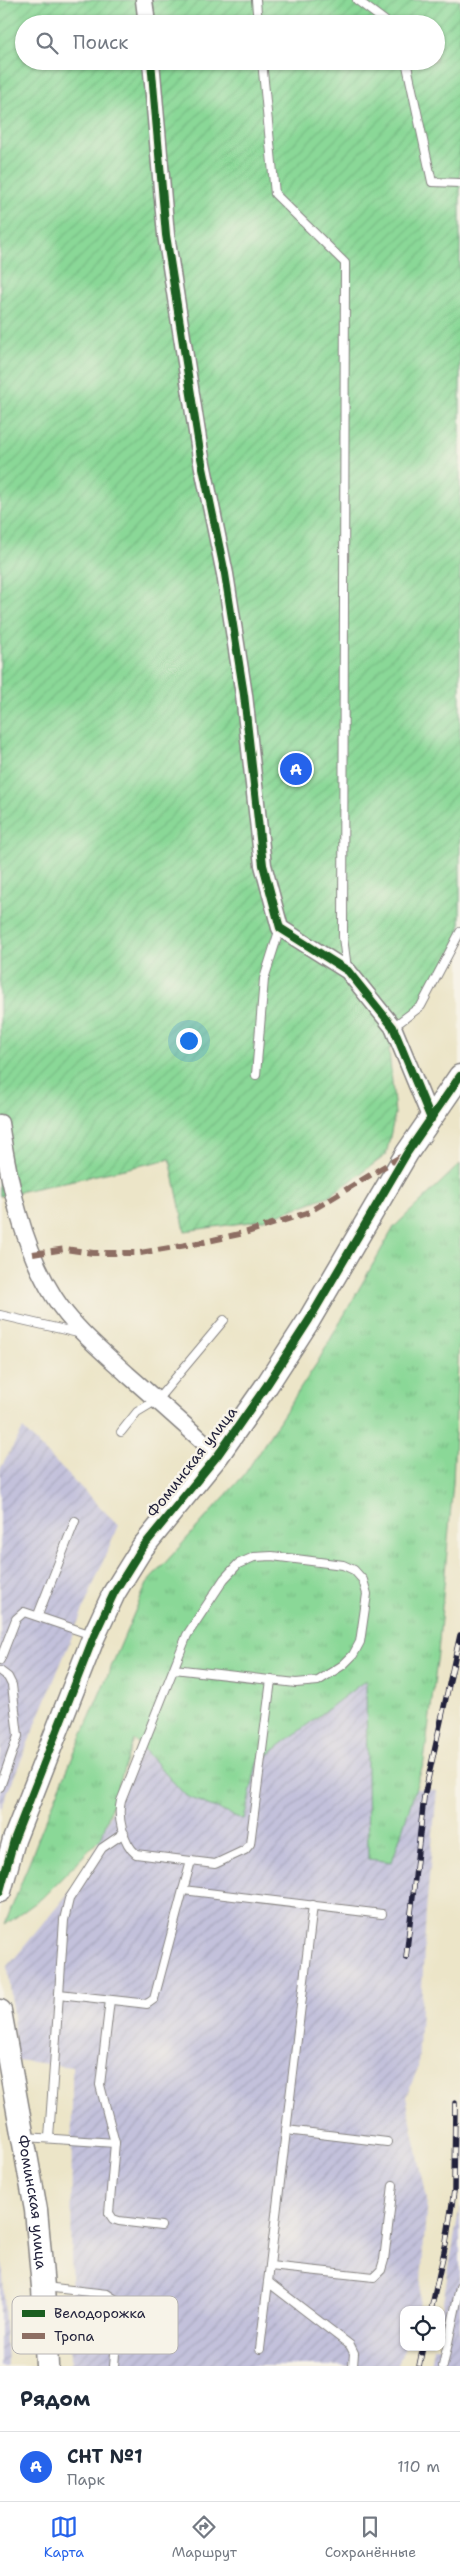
<!DOCTYPE html>
<html lang="ru">
<meta charset="utf-8">
<style>
body{margin:0;font-family:"Shantell Sans",sans-serif;background:#f6f6f7;color:#1f2937}
.controls{position:absolute;right:15px;bottom:15px;display:grid;overflow:hidden;border-radius:10px;box-shadow:0 1px 4px #0004}
.controls button{width:45px;height:45px;display:grid;place-items:center;padding:0;border:0;border-bottom:1px solid #e0e1e3;background:#fff;color:#1f2937;font:25px sans-serif}
.you{position:absolute;left:188px;top:1040px;width:18px;height:18px;margin:-12px;border:4px solid #fff;border-radius:50%;background:#1a73e8;box-shadow:0 0 0 8px #1a73e833}
.badge{display:grid;place-items:center;width:32px;height:32px;border-radius:50%;background:#2563eb;color:#fff;font-size:16px;font-weight:700}
.pin{position:absolute;translate:-50% -50%;border:2px solid #fff;box-shadow:0 1px 5px #0006}
.list{margin:0;padding:0;list-style:none}
h2{display:flex;justify-content:space-between;align-items:center;height:65px;margin:0;padding:0 20px;font-size:21px}
h2 small{font-size:16px;font-weight:400;color:#747a83}
.list li{display:grid;grid-template-columns:32px 1fr auto;gap:15px;align-items:center;box-sizing:border-box;height:70px;padding:0 20px;border-top:1px solid #e0e1e3}
.list b{display:block;font-size:19px;white-space:nowrap}
.list p{margin:0;font-size:16px;white-space:nowrap;color:#747a83}
.list em{font-size:16px;font-style:normal;color:#747a83}
.icon{flex:none;width:28px;height:28px;fill:none;stroke:currentColor;stroke-width:2;stroke-linecap:round;stroke-linejoin:round}
.map{position:relative;flex:none;width:460px;height:2366px;overflow:hidden}
.search{position:absolute;background:#fff;box-shadow:0 1px 4px #0004;left:15px;right:15px;top:15px;height:55px;display:flex;align-items:center;gap:12px;box-sizing:border-box;padding:0 18px;border-radius:28px;color:#747a83;font-size:19px}
.sheet{height:135px;background:#fff}
nav{display:flex;justify-content:space-around;align-items:center;box-sizing:border-box;height:70px;border-top:1px solid #e0e1e3;background:#fff;font-size:14px;color:#747a83}
nav a{display:grid;justify-items:center;gap:2px}
nav .on{color:#2563eb}
.map>svg:first-child{display:block}
.industrial{fill:url(#industrial-furrows)}
.grass{fill:url(#grass-tufts);stroke:#567d69}
.garden{fill:url(#garden-furrows);stroke:#567d69;fill-rule:evenodd}
.lines{fill:none;stroke-linecap:round;stroke-linejoin:round}
.lane-casing{stroke:#878482;stroke-width:10}
.street-casing{stroke:#878482;stroke-width:19}
.secondary-casing{stroke:#878482;stroke-width:25}
.lane{stroke:#fff;stroke-width:8}
.street{stroke:#fff;stroke-width:16}
.secondary{stroke:#fff;stroke-width:22}
.rail-casing{stroke:#22223b;stroke-width:5.5}
.rail{stroke:#f7f3e8;stroke-width:4;stroke-dasharray:11;stroke-linecap:butt}
.quiet{stroke:#8d6e63;stroke-width:6;stroke-dasharray:12 6;stroke-linecap:butt}
.cycleway-casing{stroke:#f7f3e8;stroke-width:11}
.cycleway{stroke:#1b5e20;stroke-width:8}
.labels{text-anchor:middle;dominant-baseline:central;stroke-width:5;stroke-linejoin:round;paint-order:stroke}
.street-label{font-size:15px;fill:#22223b;stroke:#f7f3e8}
.key{fill:#f7f3e8;stroke:#b7b4b4;stroke-width:1}
.key-label{font-size:14px;fill:#22223b}
</style>
<div class="map">
<svg width="460" height="2366" viewBox="0 0 460 2366">
<defs>
<pattern id="industrial-furrows" width="10" height="10" patternUnits="userSpaceOnUse" patternTransform="scale(1.25)"><rect width="10" height="10" fill="#c3c1db"/><path d="M-1 1l2-2M0 10L10 0M9 11l2-2" fill="none" stroke="#a7a6bd"/></pattern>
<pattern id="grass-tufts" width="24" height="20" patternUnits="userSpaceOnUse" patternTransform="scale(1.25)"><rect width="24" height="20" fill="#8ad897"/><path d="M3 7l-1-3M5 7V3M7 7l1-3M15 17l-1-3M17 17v-4M19 17l1-3" fill="none" stroke="#77b983"/></pattern>
<pattern id="garden-furrows" width="10" height="10" patternUnits="userSpaceOnUse" patternTransform="scale(1.25)"><rect width="10" height="10" fill="#8ad897"/><path d="M-1 1l2-2M0 10L10 0M9 11l2-2" fill="none" stroke="#77b983"/></pattern>
</defs>
<rect width="100%" height="100%" fill="#f7f3e8"/>
<filter id="ink" filterUnits="userSpaceOnUse"><feTurbulence type="fractalNoise" baseFrequency=".02" numOctaves="2"/><feDisplacementMap in="SourceGraphic" scale="10" xChannelSelector="R" yChannelSelector="G"/><feConvolveMatrix kernelMatrix="1 2 1 2 8 2 1 2 1" color-interpolation-filters="sRGB"/></filter>
<filter id="wash" filterUnits="userSpaceOnUse"><feTurbulence type="fractalNoise" baseFrequency=".0096" numOctaves="4" result="noise"/><feDisplacementMap in="SourceGraphic" scale="20" xChannelSelector="R" yChannelSelector="G"/><feGaussianBlur stdDeviation="1.12" result="paint"/><feColorMatrix in="noise" values="0 0 0 0 0 0 0 0 0 0 0 0 0 0 0 0 0 1.4 0 .05"/><feComposite in="paint" operator="in"/></filter>
<g filter="url(#wash)">
<rect width="100%" height="100%" fill="#ece5c8"/>
<g class="industrial">
<path d="M23 1429 118 1525 0 1811V1469Z"/>
<path d="M399 1637 415 1789 437 1790 426 1911 418 2068 406 2097 427 2199 419 2310H404L405 2347 397 2366H71L72 2067 17 2060 8 1966 86 1872 172 1670Z"/>
<path d="M0 2203 7 2366H0Z"/>
<path d="M460 2205V2366H431L434 2347H441V2313Z"/>
</g>
<path class="grass" d="M460 1164V1315L453 1483 438 1653 424 1762 392 1862 368 1859 366 1680 257 1763 244 1820 186 1796 134 1739 101 1838 42 1898 5 1925 42 1829 147 1583 244 1475 317 1363 394 1227Z"/>
<path class="garden" d="M0 0H460V944L389 1050 395 1114 386 1155 331 1195 264 1220 185 1231 170 1159 0 1196ZM24 24H436V61H24Z"/>
</g>
<g filter="url(#ink)">
<g class="lines">
<defs>
<g id="lane">
<path d="M256 0 258 24"/>
<path d="M357 0 389 24"/>
<path d="M262 61 275 194 345 263 343 937 347 969"/>
<path d="M406 61 432 182 460 183"/>
<path d="M393 1027 421 1006 460 932"/>
<path d="M256 1075 264 979 280 928"/>
<path d="M0 1315 78 1333"/>
<path d="M121 1432 137 1412 157 1400 224 1320"/>
<path d="M38 1615 75 1521"/>
<path d="M0 1660 16 1619 24 1612 92 1635"/>
<path d="M174 1669 296 1683 318 1681 343 1665 353 1655 360 1642 367 1594 363 1580 354 1570 343 1565 272 1556 254 1557 238 1564 224 1579 187 1635 121 1801C117 1817 123 1843 136 1854L191 1861 183 1890"/>
<path d="M0 1671 8 1677 12 1685 18 1736 0 1787"/>
<path d="M191 1861 215 1864 245 1850 250 1844 271 1680"/>
<path d="M59 1994 64 1920 69 1899 102 1848 124 1833"/>
<path d="M110 2000 100 2085 115 2143 109 2213 113 2219 119 2221 161 2226"/>
<path d="M286 2130 387 2142"/>
<path d="M25 2137 115 2143"/>
<path d="M49 2138 59 1994 139 2003 147 2004 154 1999 183 1890 382 1914"/>
<path d="M270 2266 374 2277 381 2270 384 2260 393 2185"/>
<path d="M268 2282 350 2345 354 2353 353 2366"/>
<path d="M45 2287 107 2294 119 2302 114 2366"/>
<path d="M260 2349 313 1905"/>
<path d="M443 2366 460 2287"/>
</g>
<g id="street">
<path d="M144 0 147 24"/>
<path d="M151 61 166 235 201 458 225 574 244 695 263 865 280 928 348 971 393 1027 431 1119"/>
<path d="M0 1123C9 1182 22 1246 54 1297 73 1327 101 1350 127 1374 158 1401 188 1428 218 1455"/>
</g>
<g id="secondary">
<path d="M0 1891 14 1840 94 1636 114 1593 142 1548 218 1455 267 1385 309 1320 407 1153 460 1076"/>
<path id="s1" d="M0 2011 36 2210 43 2287 47 2366"/>
</g>
</defs>
<use href="#lane" class="lane-casing"/>
<use href="#street" class="street-casing"/>
<use href="#secondary" class="secondary-casing"/>
<use href="#lane" class="lane"/>
<use href="#street" class="street"/>
<use href="#secondary" class="secondary"/>
<defs>
<g id="rail">
<path d="M406 1958 424 1797 460 1635"/>
<path d="M431 2310 446 2243 454 2191 455 2103"/>
<path d="M419 2366 423 2347"/>
</g>
</defs>
<use href="#rail" class="rail-casing"/>
<use href="#rail" class="rail"/>
<path class="quiet" d="M33 1254 65 1249 93 1253H140L204 1242 244 1233 307 1213 402 1156"/>
<defs>
<g id="cycleway">
<path d="M151 61 166 235 201 458 225 574 244 695 263 865 280 928 348 971 393 1027 431 1119"/>
<path d="M0 1891 14 1840 94 1636 114 1593 142 1548 218 1455 267 1385 309 1320 407 1153 460 1076"/>
</g>
</defs>
<use href="#cycleway" class="cycleway-casing"/>
<use href="#cycleway" class="cycleway"/>
</g>
</g>
<g class="labels">
<g class="street-label">
<text transform="translate(192 1462) rotate(-52)">Фоминская улица</text>
<text stroke="none"><textPath href="#s1" startOffset="194">Фоминская улица</textPath></text>
</g>
</g>
<rect x="12" y="2296" width="166" height="58" rx="8" class="key"/>
<rect x="22" y="2310" width="23" height="7" fill="#1b5e20"/>
<rect x="22" y="2333" width="23" height="6" fill="#8d6e63"/>
<g class="key-label">
<text x="54" y="2318">Велодорожка</text>
<text x="54" y="2341">Тропа</text>
</g>
</svg>
<div class="controls">
<button><svg class="icon" aria-label="locate" viewBox="0 0 24 24"><circle cx="12" cy="12" r="6"/><path d="M12 2v4M12 18v4M2 12h4M18 12h4"/></svg></button>
</div>
<div class="you"></div>
<div class="pin badge" style="left:296px;top:769px">A</div>
<div class="search"><svg class="icon" aria-label="search" viewBox="0 0 24 24"><circle cx="10" cy="10" r="6"/><path d="M15 15l6 6"/></svg>Поиск</div>
</div>
<section class="sheet">
<h2>Рядом<small></small></h2>
<ul class="list">
<li><span class="badge">A</span><div><b>СНТ №1</b><p>Парк</p></div><em>110 m</em></li>
</ul>
</section>
<nav>
<a class="on"><svg class="icon" aria-label="map" viewBox="0 0 24 24"><path d="M3 6l6-2 6 2 6-2v14l-6 2-6-2-6 2zM9 4v14M15 6v14"/></svg>Карта</a>
<a><svg class="icon" aria-label="directions" viewBox="0 0 24 24"><path d="M12 3l9 9-9 9-9-9zM9 14v-3h6M13 9l2 2-2 2"/></svg>Маршрут</a>
<a><svg class="icon" aria-label="saved" viewBox="0 0 24 24"><path d="M7 4h10v16l-5-4-5 4z"/></svg>Сохранённые</a>
</nav>
